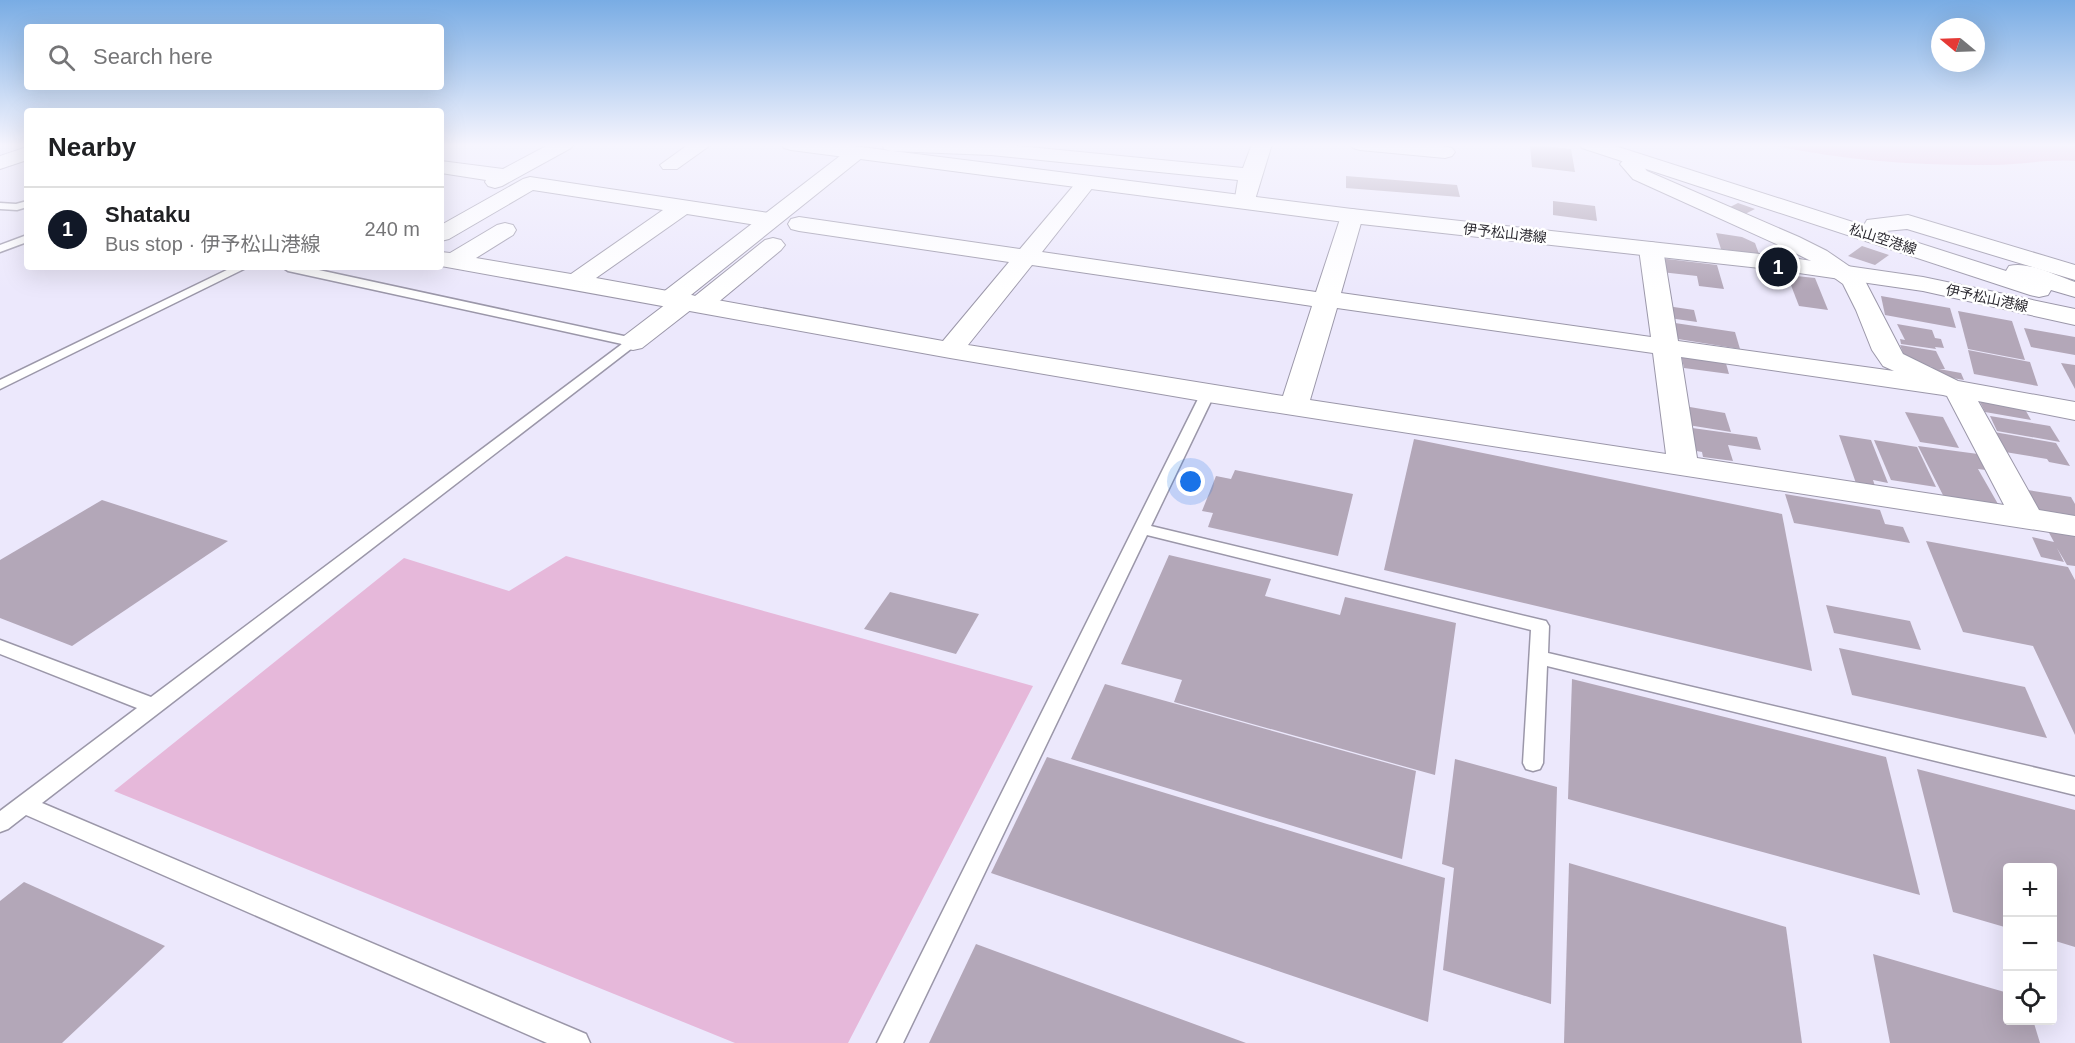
<!DOCTYPE html>
<meta charset="utf-8">
<style>
body{margin:0;font-family:Arial,"Noto Sans JP",sans-serif;background:#f6f6f6;color:#202124}
.controls{position:absolute;right:18px;bottom:18px;display:grid;overflow:hidden;border-radius:6px;box-shadow:0 6px 24px #0002}
.controls button{width:54px;height:54px;display:grid;place-items:center;padding:0;border:0;border-bottom:2px solid #e0e0e0;background:#fff;color:#202124;font:30px sans-serif}
.compass{position:absolute;left:1931px;top:18px;width:54px;height:54px;border-radius:50%;background:#fff;box-shadow:0 6px 24px #0002;rotate:289deg}
.you{position:absolute;left:1191px;top:482px;width:21px;height:21px;margin:-15px;border:4px solid #fff;border-radius:50%;background:#1a73e8;box-shadow:0 0 0 9px #1a73e833}
.badge{display:grid;place-items:center;width:39px;height:39px;border-radius:50%;background:#111827;color:#fff;font-size:20px;font-weight:700}
.pin{position:absolute;translate:-50% -50%;border:3px solid #fff;box-shadow:0 2px 6px #0006}
.list{margin:0;padding:0;list-style:none}
h2{display:flex;justify-content:space-between;align-items:center;height:78px;margin:0;padding:0 24px;font-size:26px}
h2 small{font-size:20px;font-weight:400;color:#757577}
.list li{display:grid;grid-template-columns:39px 1fr auto;gap:18px;align-items:center;box-sizing:border-box;height:84px;padding:0 24px;border-top:2px solid #e0e0e0}
.list b{display:block;font-size:22px;white-space:nowrap}
.list p{margin:0;font-size:20px;white-space:nowrap;color:#757577}
.list em{font-size:20px;font-style:normal;color:#757577}
.icon{flex:none;width:33px;height:33px;fill:none;stroke:currentColor;stroke-width:2;stroke-linecap:round;stroke-linejoin:round}
.map{position:relative;flex:none;width:2075px;height:1043px;overflow:hidden}
.search{position:absolute;background:#fff;box-shadow:0 6px 24px #0002;left:24px;top:24px;width:420px;height:66px;display:flex;align-items:center;gap:15px;box-sizing:border-box;padding:0 21px;border-radius:6px;color:#757577;font-size:22px}
.panel{position:absolute;background:#fff;box-shadow:0 6px 24px #0002;left:24px;top:108px;width:420px;height:162px;border-radius:6px}
.map>svg:first-child{display:block}
.green{fill:#e6b8da}
.building{fill:#b3a7b8}
.lines{fill:none;stroke-linecap:round;stroke-linejoin:round}
.lane-casing{stroke:#9b97a9;stroke-width:3}
.street-casing{stroke:#9b97a9;stroke-width:2}
.secondary-casing{stroke:#9b97a9;stroke-width:2}
.primary-casing{stroke:#9b97a9;stroke-width:2}
.lane{fill:#fff;fill-rule:evenodd}
.street{fill:#fff;fill-rule:evenodd}
.secondary{fill:#fff;fill-rule:evenodd}
.primary{fill:#fff;fill-rule:evenodd}
.labels{text-anchor:middle;dominant-baseline:central;stroke-width:5;stroke-linejoin:round;paint-order:stroke}
.far-street-label{font-size:14px;fill:#2b2930;stroke:#fff}
</style>
<div class="map">
<svg width="2075" height="1043" viewBox="0 0 2075 1043">
<rect width="100%" height="100%" fill="#ece8fc"/>
<g class="green">
<path d="M1766 144H2075V161C2047 159 2020 165 1993 165 1917 166 1840 160 1766 144Z"/>
<path d="M566 556 1033 686 848 1043H735L114 791 404 558 509 591Z"/>
</g>
<g class="building">
<path d="M1530 145 1571 149 1575 172 1532 167Z"/>
<path d="M1346 176 1457 185 1460 197 1346 188Z"/>
<path d="M1553 201 1595 206 1597 221 1553 215Z"/>
<path d="M1738 203 1755 209 1743 215 1726 209Z"/>
<path d="M1716 233 1742 237 1755 243 1759 254 1721 249Z"/>
<path d="M1862 246 1889 255 1875 265 1848 256Z"/>
<path d="M1659 258 1717 265 1724 289 1699 286 1697 276 1661 272Z"/>
<path d="M1787 275 1815 278 1828 310 1799 306Z"/>
<path d="M1881 296 1950 308 1956 328 1885 315Z"/>
<path d="M1667 306 1694 310 1697 322 1669 318Z"/>
<path d="M1958 311 2012 321 2025 360 1968 349Z"/>
<path d="M1675 323 1735 332 1740 349 1678 339Z"/>
<path d="M1897 324 1932 330 1935 338 1941 339 1944 348 1935 347 1936 349 1901 344 1900 339 1905 340Z"/>
<path d="M2024 328 2075 337V355L2031 347Z"/>
<path d="M1900 345 1936 351 1945 369H1939L1961 373 1964 380 1935 375 1932 367 1906 360Z"/>
<path d="M1968 350 2030 362 2038 386 1974 374Z"/>
<path d="M1681 354 1725 360 1729 374 1684 368Z"/>
<path d="M2061 363 2075 365V389Z"/>
<path d="M1977 396 2022 404 2031 420 1985 412Z"/>
<path d="M1684 406 1725 413 1731 432 1688 425Z"/>
<path d="M1905 412 1943 417 1959 448 1920 442Z"/>
<path d="M1990 416 2050 426 2060 442 1997 431Z"/>
<path d="M1685 427 1757 437 1761 450 1728 445 1733 461 1703 457 1702 452 1691 450Z"/>
<path d="M1994 432 2056 443 2070 466 2049 462 2047 459 2005 452Z"/>
<path d="M1839 435 1871 440 1888 483 1873 480 1876 489 1857 486Z"/>
<path d="M1414 439 1782 514 1812 671 1384 570Z"/>
<path d="M1874 440 1917 447 1936 487 1891 480Z"/>
<path d="M1918 446 1978 454 1986 470 1978 469 1998 504 1992 506 1945 499Z"/>
<path d="M1235 470 1353 494 1338 556 1208 527 1213 513 1202 511 1216 476 1231 479Z"/>
<path d="M2022 489 2071 497 2075 504V520L2035 513Z"/>
<path d="M1785 494 1880 510 1885 524 1903 527 1910 543 1794 523Z"/>
<path d="M102 500 228 541 72 646 0 618V560Z"/>
<path d="M2048 531 2075 536V566L2067 565 2057 548 2064 562 2041 557 2032 537 2054 542Z"/>
<path d="M1926 541 2068 567 2075 580V735L2033 646 1963 632Z"/>
<path d="M1169 555 1271 579 1265 596 1340 615 1345 597 1456 623 1435 775 1174 702 1182 680 1121 664Z"/>
<path d="M890 592 979 614 956 654 864 629Z"/>
<path d="M1826 605 1910 621 1921 650 1834 633Z"/>
<path d="M1839 648 2025 687 2047 738 1852 695Z"/>
<path d="M1572 679 1886 757 1920 895 1568 799Z"/>
<path d="M1105 684 1416 771 1402 859 1071 759Z"/>
<path d="M1047 757 1445 878 1428 1022 991 873Z"/>
<path d="M1455 759 1557 787 1551 1004 1443 970 1454 868 1442 864Z"/>
<path d="M1917 769 2075 810V947L2052 940V868H2008V928L1953 912Z"/>
<path d="M1569 863 1786 927 1802 1043H1564Z"/>
<path d="M24 882 165 946 62 1043H0V901Z"/>
<path d="M976 944 1246 1043H929Z"/>
<path d="M1873 954 2008 993V1020H2033L2040 1043H1890Z"/>
</g>
<g class="lines">
<defs>
<g id="lane">
<path d="M27 201V207L17 210 0 209V203L16 204Z"/>
<path d="M27 235V242L0 252V245Z"/>
<path d="M233 267H248L0 389V380Z"/>
<path d="M282 267H305L633 338 640 342 42 803 586 1034 590 1043H547L26 815 8 829 0 832V811L137 708 0 654V640L151 697 622 344 288 271Z"/>
<path d="M1208 389 1215 393 1151 526 1546 621 1549 626 1548 653 2075 777V795L1547 666 1543 763 1540 769 1533 771 1526 769 1523 763 1531 630 1147 535 903 1043H877L1201 393Z"/>
</g>
<g id="street">
<path d="M550 144H574L571 148 502 186 495 188 488 186 485 182 486 180 441 173V161L503 169Z"/>
<path d="M689 144H712L677 169H663L660 165Z"/>
<path d="M882 144H999L1243 168 1252 144H1272L1254 203 1246 204 1238 203 1235 198 1238 180 991 155 891 151 884 149Z"/>
<path d="M1350 144C1383 144 1420 140 1452 148L1455 152 1452 156 1445 158 1360 150 1353 148Z"/>
<path d="M27 147V160L0 169V156Z"/>
<path d="M1635 153 1642 155 1645 159 1641 164 1647 171 1799 237 1827 251 1862 275 1903 354 1958 381 2075 402V420L1978 401 2039 510 2075 516V536L1208 402 950 358 441 266V252L450 253 497 225 505 223 513 225 516 230 513 235 476 258 571 274 663 210 533 190 449 239 441 241V225L523 179 530 177 769 213 777 215 780 220 777 225 769 227 687 214 596 278 943 341 1009 262 799 231 791 229 788 224 791 219 799 217 1020 249 1080 178 1087 176 1094 178 1097 182 1042 252 1316 292 1341 216 1344 211 1352 209 1360 211 1363 216 1341 293 1651 337 1639 249 1643 244 1651 242 1659 244 1663 249 1678 341 1894 371 1883 366 1872 350 1856 310 1843 284 1811 261 1783 247 1633 179 1620 164 1628 155ZM1032 265 1312 306 1283 396 968 345ZM1337 308 1653 353 1666 454 1310 400ZM1681 357 1943 395 1947 396 2004 505 1697 458Z"/>
<path d="M1908 215 2075 265V280L1907 229 1875 232 1867 230 1864 225 1867 220Z"/>
</g>
<path id="secondary" d="M856 147 863 149 866 153 863 157 691 295 695 296 765 240 773 238 781 240 785 245 781 250 710 309 701 312 692 309 642 348 633 350 624 348 620 342 624 336 666 304 658 298 662 293 849 149Z"/>
<g id="primary">
<path d="M781 144H837L1352 209 1778 256 1923 277 2075 309V325L1923 291 1778 270 1352 223 791 150 784 148Z"/>
<path d="M1579 144H1609L2006 271 2009 266C2029 261 2056 276 2075 282V297L2051 290 2048 295 2039 297 2030 295 1582 148Z"/>
</g>
</defs>
<use href="#lane" class="lane-casing"/>
<use href="#street" class="street-casing"/>
<use href="#secondary" class="secondary-casing"/>
<use href="#primary" class="primary-casing"/>
<use href="#lane" class="lane"/>
<use href="#street" class="street"/>
<use href="#secondary" class="secondary"/>
<use href="#primary" class="primary"/>
</g>
<linearGradient id="sky" x2="0" y2="1"><stop stop-color="#79ace4"/><stop offset="0.5" stop-color="#f6f5fe"/><stop offset="1" stop-color="#f6f5fe" stop-opacity="0"/></linearGradient>
<rect width="2075" height="290" fill="url(#sky)"/>
<g class="labels">
<g class="far-street-label">
<text transform="translate(1505 233) rotate(6)">伊予松山港線</text>
<text transform="translate(1883 239) rotate(18)">松山空港線</text>
<text transform="translate(1987 298) rotate(12)">伊予松山港線</text>
</g>
</g>
</svg>
<div class="controls">
<button>+</button>
<button>−</button>
<button><svg class="icon" aria-label="locate" viewBox="0 0 24 24"><circle cx="12" cy="12" r="6"/><path d="M12 2v4M12 18v4M2 12h4M18 12h4"/></svg></button>
</div>
<svg class="compass" viewBox="-18 -18 36 36"><path d="M0-13l5 13h-10z" fill="#e53935"/><path d="M0 13l5-13h-10z" fill="#757577"/></svg>
<div class="you"></div>
<div class="pin badge" style="left:1778px;top:267px">1</div>
<div class="search"><svg class="icon" aria-label="search" viewBox="0 0 24 24"><circle cx="10" cy="10" r="6"/><path d="M15 15l6 6"/></svg>Search here</div>
<section class="panel">
<h2>Nearby<small></small></h2>
<ul class="list">
<li><span class="badge">1</span><div><b>Shataku</b><p>Bus stop · 伊予松山港線</p></div><em>240 m</em></li>
</ul>
</section>
</div>
